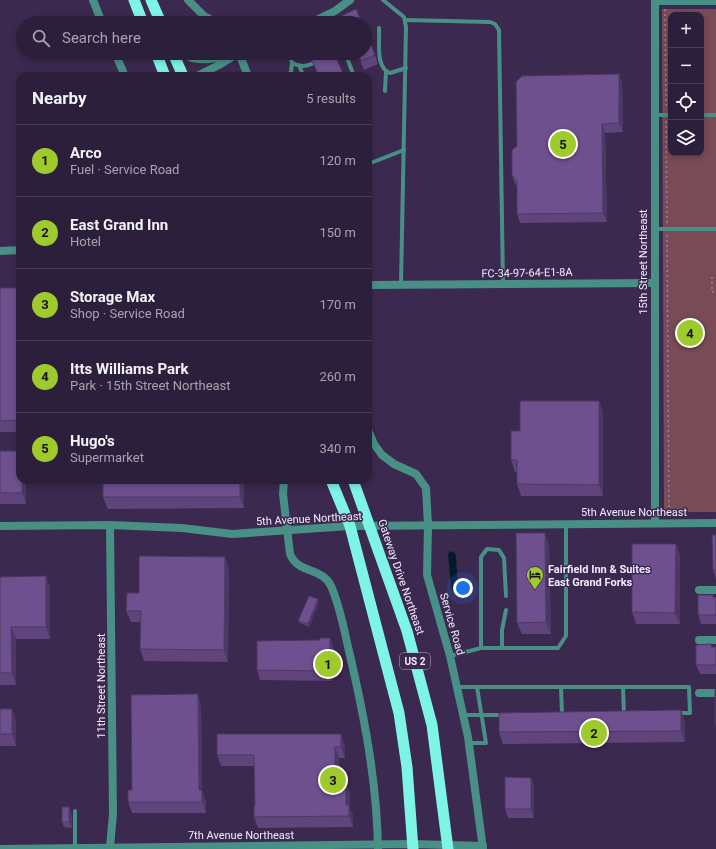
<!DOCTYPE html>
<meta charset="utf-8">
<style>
body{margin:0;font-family:Roboto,sans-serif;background:#342742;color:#f1f3f6}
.controls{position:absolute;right:12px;top:12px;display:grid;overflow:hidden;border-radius:8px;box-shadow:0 2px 6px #0003}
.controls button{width:36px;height:36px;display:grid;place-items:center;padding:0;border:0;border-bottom:1px solid #483d55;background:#2c1f3b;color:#f1f3f6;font:20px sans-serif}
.you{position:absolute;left:463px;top:588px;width:14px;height:14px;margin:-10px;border:3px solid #fff;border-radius:50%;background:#1a73e8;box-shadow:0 0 0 6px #1a73e833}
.badge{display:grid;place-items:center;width:26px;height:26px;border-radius:50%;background:#9fca2d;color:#111;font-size:13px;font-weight:700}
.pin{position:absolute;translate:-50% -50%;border:2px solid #fff;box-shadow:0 1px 4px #0006}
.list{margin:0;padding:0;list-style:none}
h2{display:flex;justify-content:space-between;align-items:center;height:52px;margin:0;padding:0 16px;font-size:17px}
h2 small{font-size:13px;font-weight:400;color:#a6a2af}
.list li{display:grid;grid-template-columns:26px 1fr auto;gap:12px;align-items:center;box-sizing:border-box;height:72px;padding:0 16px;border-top:1px solid #483d55}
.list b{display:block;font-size:15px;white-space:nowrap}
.list p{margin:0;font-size:13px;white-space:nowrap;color:#a6a2af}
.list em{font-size:13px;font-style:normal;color:#a6a2af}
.icon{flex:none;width:22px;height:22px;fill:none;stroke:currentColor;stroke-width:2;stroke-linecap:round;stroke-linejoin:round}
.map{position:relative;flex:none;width:716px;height:849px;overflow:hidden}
.search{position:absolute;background:#2c1f3b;box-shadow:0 2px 6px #0003;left:16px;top:16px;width:356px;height:44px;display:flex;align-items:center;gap:10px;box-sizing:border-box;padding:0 14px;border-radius:22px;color:#a6a2af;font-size:15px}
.panel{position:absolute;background:#2c1f3b;box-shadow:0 2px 6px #0003;left:16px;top:72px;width:356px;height:412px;border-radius:12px}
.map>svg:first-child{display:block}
.green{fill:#784b56;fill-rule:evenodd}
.water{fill:#061a2a}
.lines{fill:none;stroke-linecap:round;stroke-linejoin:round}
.path{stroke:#9385a3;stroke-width:1.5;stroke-dasharray:2 3;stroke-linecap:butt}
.service{stroke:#488f86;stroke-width:4}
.minor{stroke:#488f86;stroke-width:8}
.trunk{stroke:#7ef4e6;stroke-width:11}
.wall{fill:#5f457b}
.shaded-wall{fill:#4d3864}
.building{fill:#6e508f;stroke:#4d3864}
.labels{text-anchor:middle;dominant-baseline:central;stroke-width:3;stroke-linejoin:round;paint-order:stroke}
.shield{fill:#3b294f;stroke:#bbb0ca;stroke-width:1}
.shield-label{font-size:10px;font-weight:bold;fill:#f2eafe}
.street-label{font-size:11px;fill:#f2eafe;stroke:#3b294f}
.poi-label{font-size:11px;font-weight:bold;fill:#f2eafe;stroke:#3b294f;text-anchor:start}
</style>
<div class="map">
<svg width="716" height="849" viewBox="0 0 716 849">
<rect width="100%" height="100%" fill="#3b294f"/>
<path class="green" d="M662 9H716V512H664ZM671 15H701V153H671Z"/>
<path class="water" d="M450 551 455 553 456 556 458 590 455 593 452 591 451 587 448 554Z"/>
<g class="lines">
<g class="path">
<path d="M665 9 666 109"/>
<path d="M666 121 667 223"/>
<path d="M667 235 669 515"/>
<path d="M712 277V292H716"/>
</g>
<g class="service">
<path d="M383 0 404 17 406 27 401 284"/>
<path d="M405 20 490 22 495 24 499 30 503 284"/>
<path d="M379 28C380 41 375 68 390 73L406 68"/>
<path d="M329 56 339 55 347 58 354 76"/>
<path d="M292 63C302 68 308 66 318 61"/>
<path d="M300 67 303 76"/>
<path d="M286 76 291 72 292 63 289 53"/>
<path d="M385 91 386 71"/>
<path d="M655 115H671"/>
<path d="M701 115H716"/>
<path d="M368 164 404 150"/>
<path d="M654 229H716"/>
<path d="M481 648V557L487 549 499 550 504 558 506 596"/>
<path d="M502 648V630L506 610"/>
<path d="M450 656 481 648H558L566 636V524"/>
<path d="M458 687H689L690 713H678"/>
<path d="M561 687 562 714"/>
<path d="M623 687 624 714"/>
<path d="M463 715H503"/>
<path d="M469 743H486L477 687"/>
<path d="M75 847V811"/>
</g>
<g class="minor">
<path d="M93 0 102 23"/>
<path d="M188 0 204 16 218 23"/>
<path d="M655 0V523"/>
<path d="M655 1H716"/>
<path d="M310 23 335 11 350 0"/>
<path d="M115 53 125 76"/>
<path d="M181 53C199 65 218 57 237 53"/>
<path d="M239 53 248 76"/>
<path d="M197 76 219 65 235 55"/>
<path d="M0 251 20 250"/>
<path d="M368 285 654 283"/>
<path d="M368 430 374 444 382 455 394 464 416 474 426 488 428 525 427 575 450 656 468 737 483 849"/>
<path d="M284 480 283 494 290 554C298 574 322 567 331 586 340 606 344 630 349 651 364 715 377 782 378 849"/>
<path d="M0 526 110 525 182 528 232 534 350 526 716 523"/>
<path d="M699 590H716"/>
<path d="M699 640H716"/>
<path d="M699 693H716"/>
<path d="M110 847 113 814 110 525"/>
<path d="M0 849 412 844 483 846"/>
</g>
<g class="trunk">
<path d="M134 0 143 23"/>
<path d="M151 0 161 23"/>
<path d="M156 53 165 76"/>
<path d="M173 53 183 76"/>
<path d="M331 480 350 526 399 713 407 767 413 849"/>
<path d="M353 480 407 631 432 725 448 849"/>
</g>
</g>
<g class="wall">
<path d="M310 53H334L344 76H318Z"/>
<path d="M357 53H365L375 55 378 64 364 70Z"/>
<path d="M622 83 623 132 605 133 607 222 520 223 517 214V186L515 184 512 175Z"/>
<rect x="0" y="288" width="20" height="144"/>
<path d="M599 401 603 413V496H521L517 484V472H515L511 460 520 431Z"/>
<path d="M0 451 20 480H26V504H0Z"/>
<path d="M244 480V508L108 509 103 497Z"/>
<path d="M716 535V579L713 570Z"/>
<path d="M676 544 680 556V624H636L632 612Z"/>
<path d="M549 545 551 634H522L517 623Z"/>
<path d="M229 568 228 662 144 661 140 649V622H131L126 611 139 593Z"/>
<path d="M46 576 50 588V639H16V685H0V577Z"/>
<path d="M716 597V624H701L698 615 714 598Z"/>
<path d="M318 599 319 602 309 627 300 623 298 621Z"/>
<path d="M711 644 712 647H716V674H700L696 665Z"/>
<path d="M334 648 333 681 260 680 257 670Z"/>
<path d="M201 705 202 791 206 801V813H132L128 802 132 790Z"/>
<path d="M0 709 16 720V746H0Z"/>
<path d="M685 722V742L503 744 499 732Z"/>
<path d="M345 745V758H339V782L350 793V808L353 816V827L258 828 254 817 255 806V766H221L217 755Z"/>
<path d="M531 778 534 786V818H508L505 809Z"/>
<path d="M72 813V828L64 827 62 822Z"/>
</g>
<g class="shaded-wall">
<path d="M619 74 622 83 623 132 619 123Z"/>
<path d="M602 124 605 133 607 222 603 213Z"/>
<path d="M599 401 603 413V496L599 485Z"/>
<path d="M22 480H26V504L22 493Z"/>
<path d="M240 480H244V508L240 497Z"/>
<path d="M545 533 549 545 551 634 546 622Z"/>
<path d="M676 544 680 556V624L675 613Z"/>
<path d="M225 557 229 568 228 662 224 650Z"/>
<path d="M46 576 50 588V639L46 627Z"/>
<path d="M318 599 319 602 309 627 308 624Z"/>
<path d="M11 627 16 639V685L12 673Z"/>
<path d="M330 638 334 648 333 681 330 671Z"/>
<path d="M198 694 201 705 202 791 206 801V813L199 790Z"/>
<path d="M12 709 16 720V746L12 734Z"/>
<path d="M681 710 685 722V742L681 731Z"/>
<path d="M341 734 345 745V758L341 747Z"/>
<path d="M335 747 339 758 340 793 335 782Z"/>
<path d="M531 778 534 786V818L531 809Z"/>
<path d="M346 782 350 793V808L353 816V827L349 816 346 805Z"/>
<path d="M69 807 72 813V828L69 822Z"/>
</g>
<g class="building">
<path d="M356 9 362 23H345L341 16Z"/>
<path d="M365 31 375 55 361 61 358 53H365Z"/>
<path d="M324 53H334L344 76H319L311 58Z"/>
<path d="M619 74V123L602 124 603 213 517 214V181L512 175V150L517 146 516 82 522 76Z"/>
<path d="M0 288H20V420L0 421Z"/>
<path d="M520 401H599V485L517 484V460H511V431H520Z"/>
<path d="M0 451H20V480H22V493H0Z"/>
<rect x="103" y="480" width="137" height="17"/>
<path d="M516 533H545L546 622 517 623Z"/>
<path d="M712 535H716V570H713Z"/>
<path d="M632 544H676L675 613 632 612Z"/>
<path d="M139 556 225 557 224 650 140 649 141 611H126L127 593H139Z"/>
<path d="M46 576V627H11L12 673H0V577Z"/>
<path d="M698 595H713V598L716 597V615H698Z"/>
<path d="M309 596 318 599 308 624 298 621Z"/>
<path d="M320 638H330V671L257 670V641L320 640Z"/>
<path d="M711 644V647H716V665H696V645Z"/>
<rect x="715" y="690" width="1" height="35"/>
<path d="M198 694 199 790H202V802H128V790H132L131 695Z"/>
<rect x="0" y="709" width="12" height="25"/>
<path d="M681 710V731L499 732V713Z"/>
<path d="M217 734H341V747H335V782H346V805H349V816L254 817V806H255L254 755H217Z"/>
<path d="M505 777 531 778V809H505Z"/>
<rect x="62" y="807" width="7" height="15"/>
</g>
<defs>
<symbol id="hotel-pin" viewBox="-11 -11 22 30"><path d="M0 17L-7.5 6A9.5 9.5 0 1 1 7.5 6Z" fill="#9fca2d" stroke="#3b294f"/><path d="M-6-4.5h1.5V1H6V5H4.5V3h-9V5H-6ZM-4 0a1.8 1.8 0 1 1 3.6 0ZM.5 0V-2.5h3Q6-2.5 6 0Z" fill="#111"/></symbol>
</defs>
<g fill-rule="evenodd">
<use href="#hotel-pin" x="525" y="565" width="20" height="27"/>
</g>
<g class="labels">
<rect class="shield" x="400" y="653" width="30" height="16" rx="3"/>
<g class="shield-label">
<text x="415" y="661">US 2</text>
</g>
<g class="street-label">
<text transform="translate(643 262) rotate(-90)">15th Street Northeast</text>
<text transform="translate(527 273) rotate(-1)">FC-34-97-64-E1-8A</text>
<text x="634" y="512">5th Avenue Northeast</text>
<text transform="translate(309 519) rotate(-3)">5th Avenue Northeast</text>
<text transform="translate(401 577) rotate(71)">Gateway Drive Northeast</text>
<text transform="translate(452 624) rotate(74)">Service Road</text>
<text transform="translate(101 686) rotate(-90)">11th Street Northeast</text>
<text x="241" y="835">7th Avenue Northeast</text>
</g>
<g class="poi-label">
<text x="548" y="569">Fairfield Inn &amp; Suites<tspan x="548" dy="13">East Grand Forks</tspan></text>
</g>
</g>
</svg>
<div class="controls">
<button>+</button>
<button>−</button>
<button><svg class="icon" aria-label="locate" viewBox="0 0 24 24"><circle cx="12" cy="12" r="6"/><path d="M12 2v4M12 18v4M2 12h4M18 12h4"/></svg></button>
<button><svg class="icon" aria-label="layers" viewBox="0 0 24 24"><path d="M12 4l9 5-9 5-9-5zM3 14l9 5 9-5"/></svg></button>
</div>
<div class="you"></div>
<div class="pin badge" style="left:328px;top:664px">1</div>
<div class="pin badge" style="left:594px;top:733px">2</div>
<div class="pin badge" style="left:333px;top:780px">3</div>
<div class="pin badge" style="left:690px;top:333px">4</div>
<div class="pin badge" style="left:563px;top:144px">5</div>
<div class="search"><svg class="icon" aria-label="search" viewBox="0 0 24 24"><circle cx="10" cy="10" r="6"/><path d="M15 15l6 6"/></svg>Search here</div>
<section class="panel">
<h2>Nearby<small>5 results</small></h2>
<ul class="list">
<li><span class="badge">1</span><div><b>Arco</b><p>Fuel · Service Road</p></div><em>120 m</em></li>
<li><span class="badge">2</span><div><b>East Grand Inn</b><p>Hotel</p></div><em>150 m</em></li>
<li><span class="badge">3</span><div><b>Storage Max</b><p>Shop · Service Road</p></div><em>170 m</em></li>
<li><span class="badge">4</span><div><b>Itts Williams Park</b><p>Park · 15th Street Northeast</p></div><em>260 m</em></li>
<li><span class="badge">5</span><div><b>Hugo's</b><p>Supermarket</p></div><em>340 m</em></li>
</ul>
</section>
</div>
